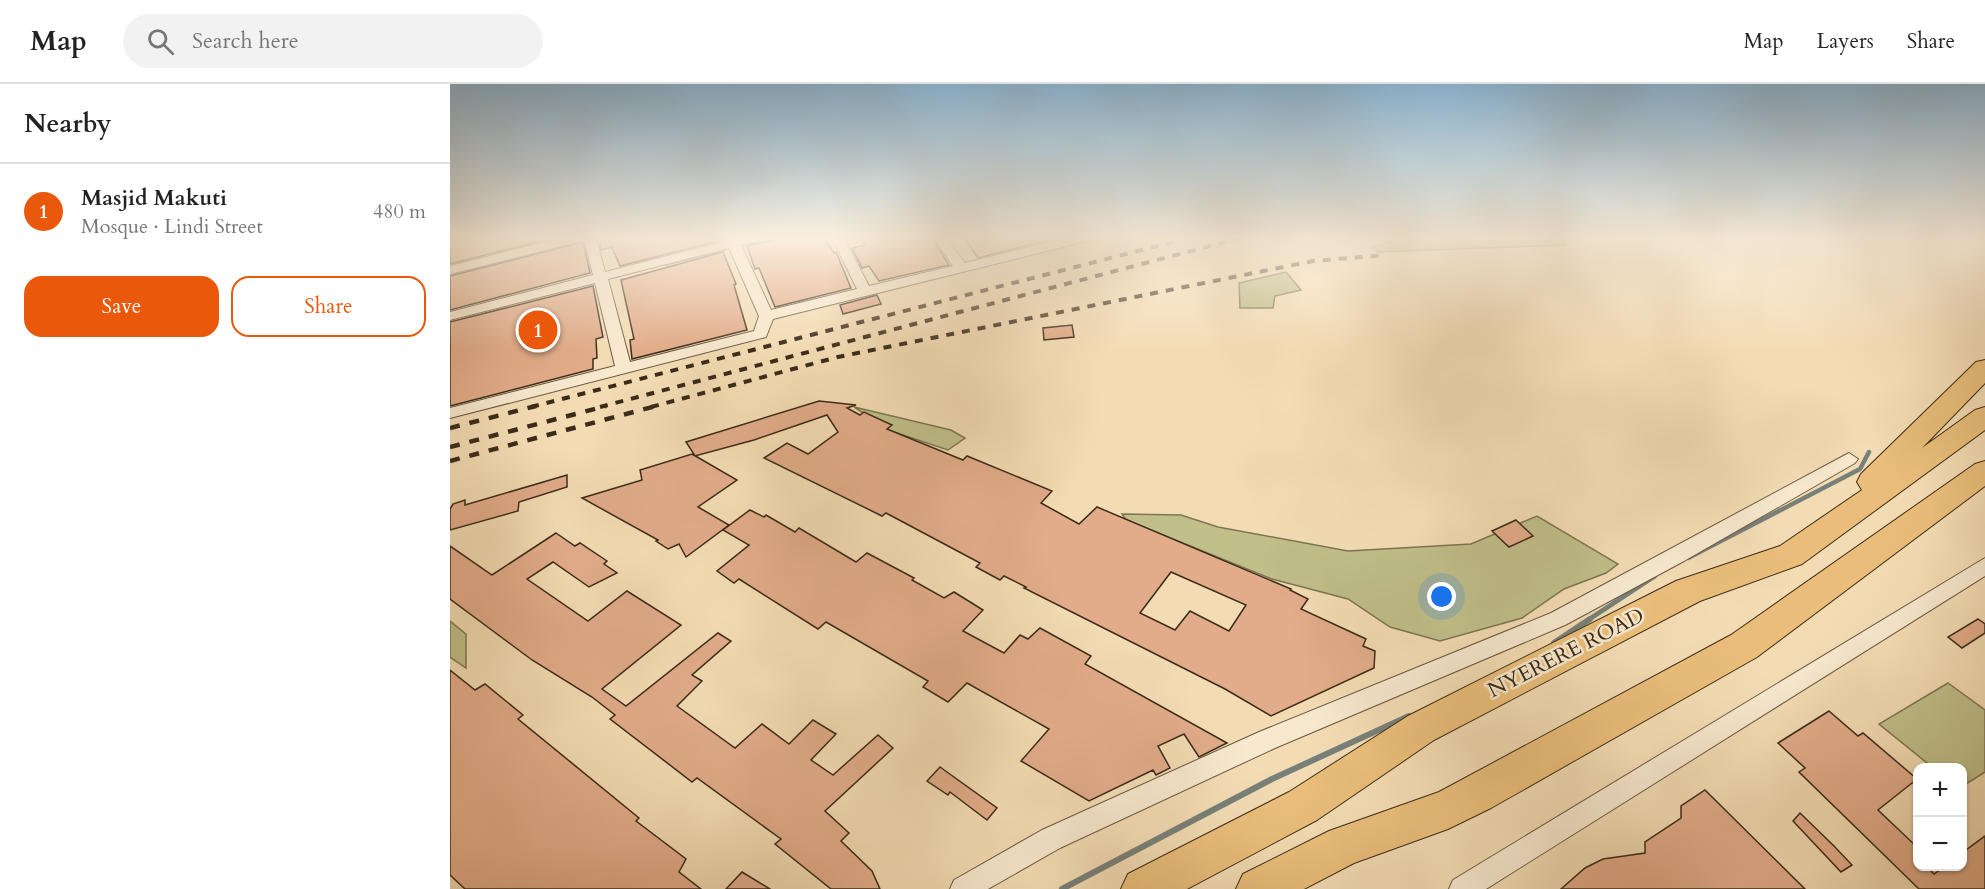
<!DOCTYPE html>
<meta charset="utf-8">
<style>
body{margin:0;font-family:Cardo,serif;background:#f2f2f2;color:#222}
.controls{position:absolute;right:18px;bottom:18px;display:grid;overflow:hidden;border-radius:12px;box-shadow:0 2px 4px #0004}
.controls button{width:54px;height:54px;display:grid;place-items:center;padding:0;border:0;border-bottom:2px solid #e0e0e0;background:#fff;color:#222;font:30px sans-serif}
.you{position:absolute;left:992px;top:513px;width:21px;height:21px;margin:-15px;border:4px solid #fff;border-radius:50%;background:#1a73e8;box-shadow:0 0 0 9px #1a73e833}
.badge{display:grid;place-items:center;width:39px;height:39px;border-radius:50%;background:#ea580c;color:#fff;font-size:20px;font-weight:700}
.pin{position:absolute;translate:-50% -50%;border:3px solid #fff;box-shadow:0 2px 6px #0006}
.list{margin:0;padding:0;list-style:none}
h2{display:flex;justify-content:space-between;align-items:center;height:78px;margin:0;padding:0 24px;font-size:26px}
h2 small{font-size:20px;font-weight:400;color:#767676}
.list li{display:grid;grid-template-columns:39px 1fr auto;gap:18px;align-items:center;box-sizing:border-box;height:96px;padding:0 24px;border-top:2px solid #e0e0e0}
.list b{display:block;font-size:22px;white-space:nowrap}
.list p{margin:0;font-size:20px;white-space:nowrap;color:#767676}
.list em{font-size:20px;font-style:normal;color:#767676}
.actions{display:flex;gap:12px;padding:18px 24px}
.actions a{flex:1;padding:14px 0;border:2px solid #ea580c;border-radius:18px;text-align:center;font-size:21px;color:#ea580c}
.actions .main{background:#ea580c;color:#fff}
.icon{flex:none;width:33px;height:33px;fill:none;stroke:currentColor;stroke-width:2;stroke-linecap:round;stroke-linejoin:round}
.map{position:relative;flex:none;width:1535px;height:805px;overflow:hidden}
header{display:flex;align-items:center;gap:36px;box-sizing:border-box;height:84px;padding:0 30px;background:#fff;border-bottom:2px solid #e0e0e0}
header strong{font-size:28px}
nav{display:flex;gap:33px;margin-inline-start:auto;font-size:21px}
.search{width:420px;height:54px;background:#f2f2f2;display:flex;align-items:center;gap:15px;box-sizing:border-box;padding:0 21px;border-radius:33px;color:#767676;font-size:22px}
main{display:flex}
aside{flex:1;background:#fff}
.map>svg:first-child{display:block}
.green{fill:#c0bf8a;stroke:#7e7552;stroke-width:1.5}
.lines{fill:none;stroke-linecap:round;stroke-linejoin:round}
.stream-far2{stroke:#788079;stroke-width:4}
.stream-far1{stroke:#788079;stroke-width:4.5}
.stream{stroke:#788079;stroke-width:6}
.building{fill:#e2ac8a;stroke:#3b2b19;stroke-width:1.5;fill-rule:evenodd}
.minor-casing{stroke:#695740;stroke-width:2}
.trunk-casing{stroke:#3b2b19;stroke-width:2}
.minor{fill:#f7e8ce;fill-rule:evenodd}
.trunk{fill:#eabe7a;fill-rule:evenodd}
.rail-far1{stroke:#3b2b19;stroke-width:4;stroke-dasharray:8 8;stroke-linecap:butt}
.rail{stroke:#3b2b19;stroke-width:4.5;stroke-dasharray:10 10;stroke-linecap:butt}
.labels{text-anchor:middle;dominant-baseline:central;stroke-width:5;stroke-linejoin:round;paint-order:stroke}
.street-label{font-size:21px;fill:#3b2b19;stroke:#f7e8ce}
</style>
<header>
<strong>Map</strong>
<div class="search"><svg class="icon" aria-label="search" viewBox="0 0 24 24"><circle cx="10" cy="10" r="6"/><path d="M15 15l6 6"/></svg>Search here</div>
<nav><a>Map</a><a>Layers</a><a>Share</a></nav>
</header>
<main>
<aside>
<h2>Nearby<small></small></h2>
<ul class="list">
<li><span class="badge">1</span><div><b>Masjid Makuti</b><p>Mosque · Lindi Street</p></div><em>480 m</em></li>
</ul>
<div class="actions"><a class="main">Save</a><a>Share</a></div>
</aside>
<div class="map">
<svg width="1535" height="805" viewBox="0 0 1535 805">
<rect width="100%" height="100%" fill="#f3dcb4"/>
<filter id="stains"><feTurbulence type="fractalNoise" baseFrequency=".00333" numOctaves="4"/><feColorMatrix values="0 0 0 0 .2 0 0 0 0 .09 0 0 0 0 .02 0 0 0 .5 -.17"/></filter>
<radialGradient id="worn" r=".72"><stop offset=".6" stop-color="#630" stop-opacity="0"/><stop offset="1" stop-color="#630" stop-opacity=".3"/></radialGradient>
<g class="green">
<path d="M955 154H1110L1115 161 927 168 922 163Z"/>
<path d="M836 188 851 206 825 212 823 224H790L789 199Z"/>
<path d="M404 323 501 346 515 354 498 366 441 347Z"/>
<path d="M672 430 731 431 768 443 898 467 1021 460 1087 432 1168 480 1156 489 1114 505 1072 534 990 557 940 543 898 515 822 495 676 436Z"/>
<path d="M0 537 16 550V584L0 573Z"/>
<path d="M1498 599 1535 626V688L1513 702 1512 684 1482 683 1429 640Z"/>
</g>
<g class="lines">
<g class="stream-far2">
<path d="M289 162 316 154"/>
<path d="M216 180 275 165"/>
</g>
<g class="stream-far1">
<path d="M1238 474 1410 385 1419 368"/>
<path d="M1138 536 1205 492"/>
</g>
<g class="stream">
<path d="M1104 559 1140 535"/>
<path d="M612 805 822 695 959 632"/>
</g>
</g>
<g class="building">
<path d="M0 154H103L0 180Z"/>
<path d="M148 154H267L268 157 170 182 162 163 151 166Z"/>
<path d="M330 154H374L384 169 386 168 401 204 325 223 309 184 305 185 297 162Z"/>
<path d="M410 154H482L499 181 429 197 419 182 412 184 402 164 415 161Z"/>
<path d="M514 154H602V155L528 174Z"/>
<path d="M133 158 140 189 0 226V192Z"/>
<path d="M273 168 286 200 284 201 297 246 182 275 180 256 184 255 171 196Z"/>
<path d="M143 202 153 253 146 255 147 274 143 275V285L0 322V238Z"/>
<path d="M427 211 431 220 393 230 390 221Z"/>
<path d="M622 241 624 253 594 256 593 244Z"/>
<path d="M369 317 406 321 397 324 410 331 414 328 442 341 437 345 513 376 517 372 602 407 591 419 629 440 647 423 841 505 840 506 858 515 851 525 916 555 913 562 925 567 924 584 821 632 775 605 574 504 576 503 554 492 550 496 526 483 530 479 436 429 432 432 314 374 337 359 358 370 388 348 377 331 304 356 245 372 236 358ZM721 488 796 521 779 547 740 527 725 546 690 529Z"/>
<path d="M242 370 287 396 248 423 279 441 236 473 229 460 218 465 206 457 208 456 132 414 192 396 190 386Z"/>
<path d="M117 391V403L69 418 68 427 0 446V425L3 420 15 416V421Z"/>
<path d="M300 426 314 433 316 431 345 448 349 444 406 478 417 469 464 494 462 496 494 514 504 508 533 526 513 547 554 569 570 551 578 555 590 544 641 572 635 580 777 659 749 673 734 650 708 662 720 684 706 691 703 686 639 717 571 677 599 645 517 599 498 618 473 603 478 597 376 538 368 545 289 495 284 499 267 487 299 461 273 446Z"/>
<path d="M1066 436 1083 452 1059 463 1042 447Z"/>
<path d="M106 449 125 462 130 459 157 477 154 480 167 489 139 503 103 478 77 495 138 537 177 507 231 541 152 605 176 622 268 549 281 557 242 591 252 597 227 622 285 664 312 640 339 660 363 636 386 650 361 676 383 691 428 651 443 664 375 727 399 749 391 757 422 787 430 805H381L325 760 331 755 247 694 242 698 160 635 165 631 142 613 82 576 0 515V462L42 491Z"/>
<path d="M1528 535 1535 540V549L1512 564 1498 553Z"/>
<path d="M0 586 25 606 35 600 73 631 68 635 189 734 186 737 236 775 229 788 251 805H15L0 791Z"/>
<path d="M1379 627 1408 652 1413 649 1467 695 1428 726 1467 763V783H1477L1484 790 1494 783H1512V769L1535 752V805H1469L1349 688 1355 684 1328 659Z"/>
<path d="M490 683 547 724 537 736 500 708 498 711 477 697Z"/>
<path d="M1255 706 1355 805H1111L1135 784 1153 775 1195 769V758L1231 734V722Z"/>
<path d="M1350 729 1384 762 1402 781 1391 788 1343 737Z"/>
<path d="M292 788 320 805H276Z"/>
</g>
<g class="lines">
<defs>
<g id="minor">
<path d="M111 154H132L131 157 0 190V182Z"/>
<path d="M134 154H146L155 188 276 157 275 154H307L306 157 291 161 321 226 407 205 382 154H394L419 202 503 182 484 154H496L515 179 617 154H638L637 157 323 235 316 253 0 334V324L165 282 145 199 0 236V228L143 191ZM279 164 309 232 304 247 180 278 158 195Z"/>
<path d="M1399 369 1408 375 1405 379 1234 477 1115 541 825 664 610 764 538 805H500L504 796 592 746 809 648 1101 529Z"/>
<path d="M1535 474V492L1036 805H999L1003 796Z"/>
</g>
<g id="trunk">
<path d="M1535 276V299L1472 364 1525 326 1535 323V346L1352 480 1250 517 984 656 867 736 737 805H671L678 790 839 708 958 632 1226 497 1330 462 1412 406 1407 398 1411 390 1526 278Z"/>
<path d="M1535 377V402L1307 573 1041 724 998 745 904 779 854 805H786L793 790 879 747 989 708 1281 551 1525 380Z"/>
</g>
</defs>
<use href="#minor" class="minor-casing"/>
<use href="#trunk" class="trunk-casing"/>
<use href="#minor" class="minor"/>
<use href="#trunk" class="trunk"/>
<g class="rail-far1">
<path d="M81 323 738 154"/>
<path d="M150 323 790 154"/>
<path d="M201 323 388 273 863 177 935 171"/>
</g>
<g class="rail">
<path d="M0 344 86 322"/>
<path d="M0 363 156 322"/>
<path d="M0 377 206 322"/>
</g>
</g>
<linearGradient id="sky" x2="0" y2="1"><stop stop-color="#8bb6d5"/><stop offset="0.58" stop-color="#faefdd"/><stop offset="1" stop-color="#faefdd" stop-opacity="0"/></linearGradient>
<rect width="1535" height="266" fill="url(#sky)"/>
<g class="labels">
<g class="street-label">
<text transform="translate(1116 569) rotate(-27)">NYERERE ROAD</text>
</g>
</g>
<rect width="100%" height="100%" filter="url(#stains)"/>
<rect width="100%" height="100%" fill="url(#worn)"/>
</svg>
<div class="controls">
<button>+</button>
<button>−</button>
</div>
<div class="you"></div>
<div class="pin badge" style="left:88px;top:246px">1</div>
</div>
</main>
